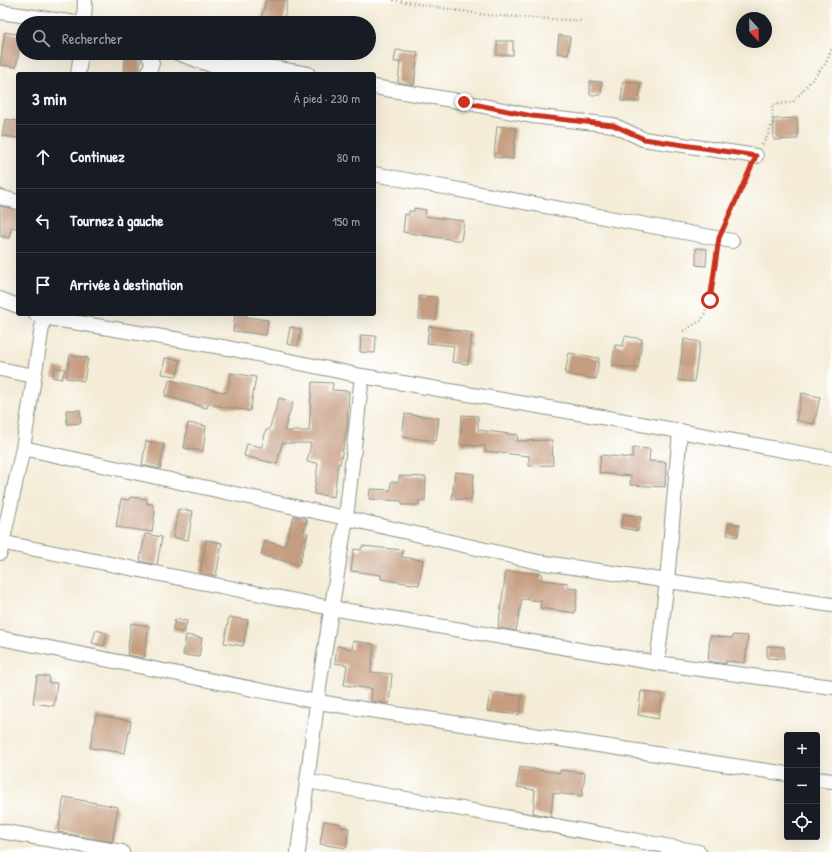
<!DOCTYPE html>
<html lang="fr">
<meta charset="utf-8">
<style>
body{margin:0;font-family:"Patrick Hand",sans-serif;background:#242831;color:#f1f3f6}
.controls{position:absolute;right:12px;bottom:12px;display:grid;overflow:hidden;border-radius:4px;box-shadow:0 4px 16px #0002}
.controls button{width:36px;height:36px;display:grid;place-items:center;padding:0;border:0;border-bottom:1px solid #363941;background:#171b24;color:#f1f3f6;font:20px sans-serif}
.compass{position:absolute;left:736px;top:12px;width:36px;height:36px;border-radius:50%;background:#171b24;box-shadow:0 4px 16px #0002;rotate:158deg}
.stop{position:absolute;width:12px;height:12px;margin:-9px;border:3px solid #c8321e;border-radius:50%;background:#fff}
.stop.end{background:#c8321e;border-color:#fff;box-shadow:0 1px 4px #0008}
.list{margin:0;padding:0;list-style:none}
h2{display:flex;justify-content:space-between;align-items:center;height:52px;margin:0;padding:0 16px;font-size:17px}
h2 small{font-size:13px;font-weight:400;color:#9ea1a6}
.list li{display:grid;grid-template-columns:26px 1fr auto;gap:12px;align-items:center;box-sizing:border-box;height:64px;padding:0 16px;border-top:1px solid #363941}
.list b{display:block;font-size:15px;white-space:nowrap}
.list em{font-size:13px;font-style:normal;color:#9ea1a6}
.icon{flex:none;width:22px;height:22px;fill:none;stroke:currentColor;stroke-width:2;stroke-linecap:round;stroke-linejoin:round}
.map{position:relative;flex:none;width:832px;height:852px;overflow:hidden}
.search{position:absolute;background:#171b24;box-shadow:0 4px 16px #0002;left:16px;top:16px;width:360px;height:44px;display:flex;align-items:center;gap:10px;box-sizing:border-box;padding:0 14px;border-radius:22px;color:#9ea1a6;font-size:15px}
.panel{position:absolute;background:#171b24;box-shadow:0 4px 16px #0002;left:16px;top:72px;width:360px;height:244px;border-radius:4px}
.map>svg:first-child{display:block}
.building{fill:#c59d80}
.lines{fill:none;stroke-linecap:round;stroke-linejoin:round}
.minor-casing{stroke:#8a9486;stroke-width:16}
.path{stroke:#8a9486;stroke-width:2.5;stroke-dasharray:1 3;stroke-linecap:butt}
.minor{stroke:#fff;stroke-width:14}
.route{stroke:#c8321e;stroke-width:5}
</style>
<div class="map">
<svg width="832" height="852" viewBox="0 0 832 852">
<rect width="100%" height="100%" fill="#fff"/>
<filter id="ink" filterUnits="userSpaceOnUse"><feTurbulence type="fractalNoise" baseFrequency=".025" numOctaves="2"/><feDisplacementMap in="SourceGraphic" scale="8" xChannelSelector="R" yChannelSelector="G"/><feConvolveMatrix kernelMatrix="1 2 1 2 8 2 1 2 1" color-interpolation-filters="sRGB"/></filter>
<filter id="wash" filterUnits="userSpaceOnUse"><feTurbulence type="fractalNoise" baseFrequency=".012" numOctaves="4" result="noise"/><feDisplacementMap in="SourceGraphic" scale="16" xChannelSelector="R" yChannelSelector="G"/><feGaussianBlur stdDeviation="0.9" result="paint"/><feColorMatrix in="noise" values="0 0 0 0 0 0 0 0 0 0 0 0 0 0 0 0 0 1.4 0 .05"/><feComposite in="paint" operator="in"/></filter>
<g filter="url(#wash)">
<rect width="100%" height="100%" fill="#f4ecd7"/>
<g id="blocks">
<g class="building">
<path d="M266 0H288L283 23H260Z"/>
<path d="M5 32 22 35 16 67 0 65Z"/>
<path d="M559 35 570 37 568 55 557 53Z"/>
<rect x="497" y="41" width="16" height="14"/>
<path d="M396 50 418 52 414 85 398 82 400 62H394Z"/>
<path d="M126 53H140L141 58 139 74H123Z"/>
<path d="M590 81 602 82 601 95H590Z"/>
<path d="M623 81 641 83 639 102 621 101Z"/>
<path d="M797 118 798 139 774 140 773 119Z"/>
<path d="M5 119 18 121V138L2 136Z"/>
<path d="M497 126 516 128 513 159 494 157Z"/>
<path d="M0 206 18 210V229L12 227 9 238 0 236Z"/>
<path d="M414 208 426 210 425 216 464 221 461 241 403 232 405 214 409 215V211H414Z"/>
<path d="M696 248 707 249 706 266 696 265Z"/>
<path d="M419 296 437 297 436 320 419 319Z"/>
<path d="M235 314H246V317L268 320 266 335 233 331Z"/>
<path d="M429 326 472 333 468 364 452 362 454 346 427 343Z"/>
<path d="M290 327 301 329 298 346 287 344Z"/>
<path d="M361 335 376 336 375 353 360 352Z"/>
<path d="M625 336 642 339 638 369 612 365 615 345 623 346Z"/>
<path d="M684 339 700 342 694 382 678 380Z"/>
<path d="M569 353 599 358 596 379 565 374Z"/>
<path d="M70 355 88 358 84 381 66 378Z"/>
<path d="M165 358 180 360 177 376 162 374Z"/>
<path d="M55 367 65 369 62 379 52 377Z"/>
<path d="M231 373 256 377 250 411 208 404 207 408 165 396 169 380 227 393Z"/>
<path d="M312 382 333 383 332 390 349 391 347 427 340 464H338L334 497 314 494 318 463 307 462 311 443H282L277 464 244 456 247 444 262 447 266 430H269L279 398 293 402 284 431H309Z"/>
<path d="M802 393 820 397 814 424 796 420Z"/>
<path d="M66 410H80L81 423 67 424Z"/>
<path d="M405 414 439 418 436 441 402 437Z"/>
<path d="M462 415 478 416V430L518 435 517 441 552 440 553 465 529 466V456L484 451 485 446 460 445Z"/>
<path d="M188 423 206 426 203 451 184 448Z"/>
<path d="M146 441 164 444 160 469 142 465Z"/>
<path d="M633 448 650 449 649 461 666 462 665 487 630 485 631 476 599 473 601 455 632 458Z"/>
<path d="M455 472 474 474 471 500 452 499Z"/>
<path d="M399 476 426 477 425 501H418L420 505H402V501L369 499 370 489 391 490V482H399Z"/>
<path d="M130 497 147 499V504H152L155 512 152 532 116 527 121 499 129 500Z"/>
<path d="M178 509 193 511 188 540 173 538Z"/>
<path d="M624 514 641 517 638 531 621 528Z"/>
<path d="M294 516 307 519 304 532 308 533 299 565 261 555 265 541 284 546Z"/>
<path d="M729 523 740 525 737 537 727 535Z"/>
<path d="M145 534 162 537 157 565 140 561Z"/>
<path d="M206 540 222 543 216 576 200 573Z"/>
<path d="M362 546 403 550 402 557 423 560 419 585 381 579V575L351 571 354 549 361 550Z"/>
<path d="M506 571 542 574 541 580 568 583V588L578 589 575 613 540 608 541 601 522 599 516 631 498 628Z"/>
<path d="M229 617 248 620 243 646 224 643Z"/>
<path d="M175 619 187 621 184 633 173 630Z"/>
<path d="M131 623 149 626 144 658 127 655Z"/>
<path d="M96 630 107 633 104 646 92 643Z"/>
<path d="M186 635 202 638 199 657 183 655Z"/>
<path d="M733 635 748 636 745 663 726 661V664L708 661 710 636 732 638Z"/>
<path d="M353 641 374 644 371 672 392 674 389 704 371 701 372 689 344 685 347 665 335 663 337 646 352 649Z"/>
<path d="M767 646 784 647V659L767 658Z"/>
<path d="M37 676H49V683H57L54 706 33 703Z"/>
<path d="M641 691 663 695 658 719 638 715Z"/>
<path d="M490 692 522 696 519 715 487 711Z"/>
<path d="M96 715 131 721 125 753 90 748Z"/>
<path d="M520 767 560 773V770L585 773 582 796 553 793 551 817 533 813 535 790 517 787Z"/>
<path d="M64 797 118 807 112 842 58 832Z"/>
<path d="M324 821 341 824V827L349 828 346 848 320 844Z"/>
</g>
</g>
</g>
<g filter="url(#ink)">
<use href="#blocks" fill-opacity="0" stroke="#8a9486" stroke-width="1"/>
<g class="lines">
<defs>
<g id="minor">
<path d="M0 12 76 23"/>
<path d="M84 23 85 0"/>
<path d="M148 53 152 63 148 74"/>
<path d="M177 53 214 66H262L308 74"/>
<path d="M78 74 81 53"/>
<path d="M374 87 464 102 532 116 613 125 643 139 756 156"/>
<path d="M374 174 732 241"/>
<path d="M0 197 18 202"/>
<path d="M0 299 18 306"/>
<path d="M36 314 43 317 228 348 362 376 619 420 832 459"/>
<path d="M0 369 34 376"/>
<path d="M23 448 346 518 538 562 832 605"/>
<path d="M0 542 331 608 657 663 832 687"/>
<path d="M0 553 23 448 44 314"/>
<path d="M0 638 318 702 787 774"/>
<path d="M657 663 667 581 680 431"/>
<path d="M817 779 832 781"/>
<path d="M307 781 699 852"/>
<path d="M0 831 122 852"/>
<path d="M298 852 320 680 346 518 362 376"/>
</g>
</defs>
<use href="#minor" class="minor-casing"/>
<g class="path">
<path d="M393 0 486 15 583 21"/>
<path d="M762 145C771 131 774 122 772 105L793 102 826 63 832 48"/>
<path d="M724 227 751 168"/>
<path d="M683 331 702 320 710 300 717 251"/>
</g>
<use href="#minor" class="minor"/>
</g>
</g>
<g class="lines" filter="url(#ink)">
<path class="route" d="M464 102 532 116 613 125 644 139 756 156 719 238 710 300"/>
</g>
</svg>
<div class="controls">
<button>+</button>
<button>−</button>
<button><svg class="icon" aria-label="locate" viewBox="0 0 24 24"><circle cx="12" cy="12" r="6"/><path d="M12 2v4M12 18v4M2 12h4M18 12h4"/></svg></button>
</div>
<svg class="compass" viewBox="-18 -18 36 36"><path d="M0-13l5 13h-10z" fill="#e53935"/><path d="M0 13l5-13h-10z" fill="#9ea1a6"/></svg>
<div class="stop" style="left:710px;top:300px"></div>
<div class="stop end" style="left:464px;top:102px"></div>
<div class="search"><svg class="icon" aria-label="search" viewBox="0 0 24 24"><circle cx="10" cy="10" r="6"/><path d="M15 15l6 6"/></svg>Rechercher</div>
<section class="panel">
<h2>3 min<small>À pied · 230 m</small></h2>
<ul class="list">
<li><svg class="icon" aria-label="ahead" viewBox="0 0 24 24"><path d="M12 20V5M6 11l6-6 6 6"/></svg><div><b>Continuez</b></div><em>80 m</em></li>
<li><svg class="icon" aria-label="left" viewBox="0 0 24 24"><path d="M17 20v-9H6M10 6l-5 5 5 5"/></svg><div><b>Tournez à gauche</b></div><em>150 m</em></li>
<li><svg class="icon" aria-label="arrive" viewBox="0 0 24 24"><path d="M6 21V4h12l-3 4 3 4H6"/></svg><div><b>Arrivée à destination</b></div></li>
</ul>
</section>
</div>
